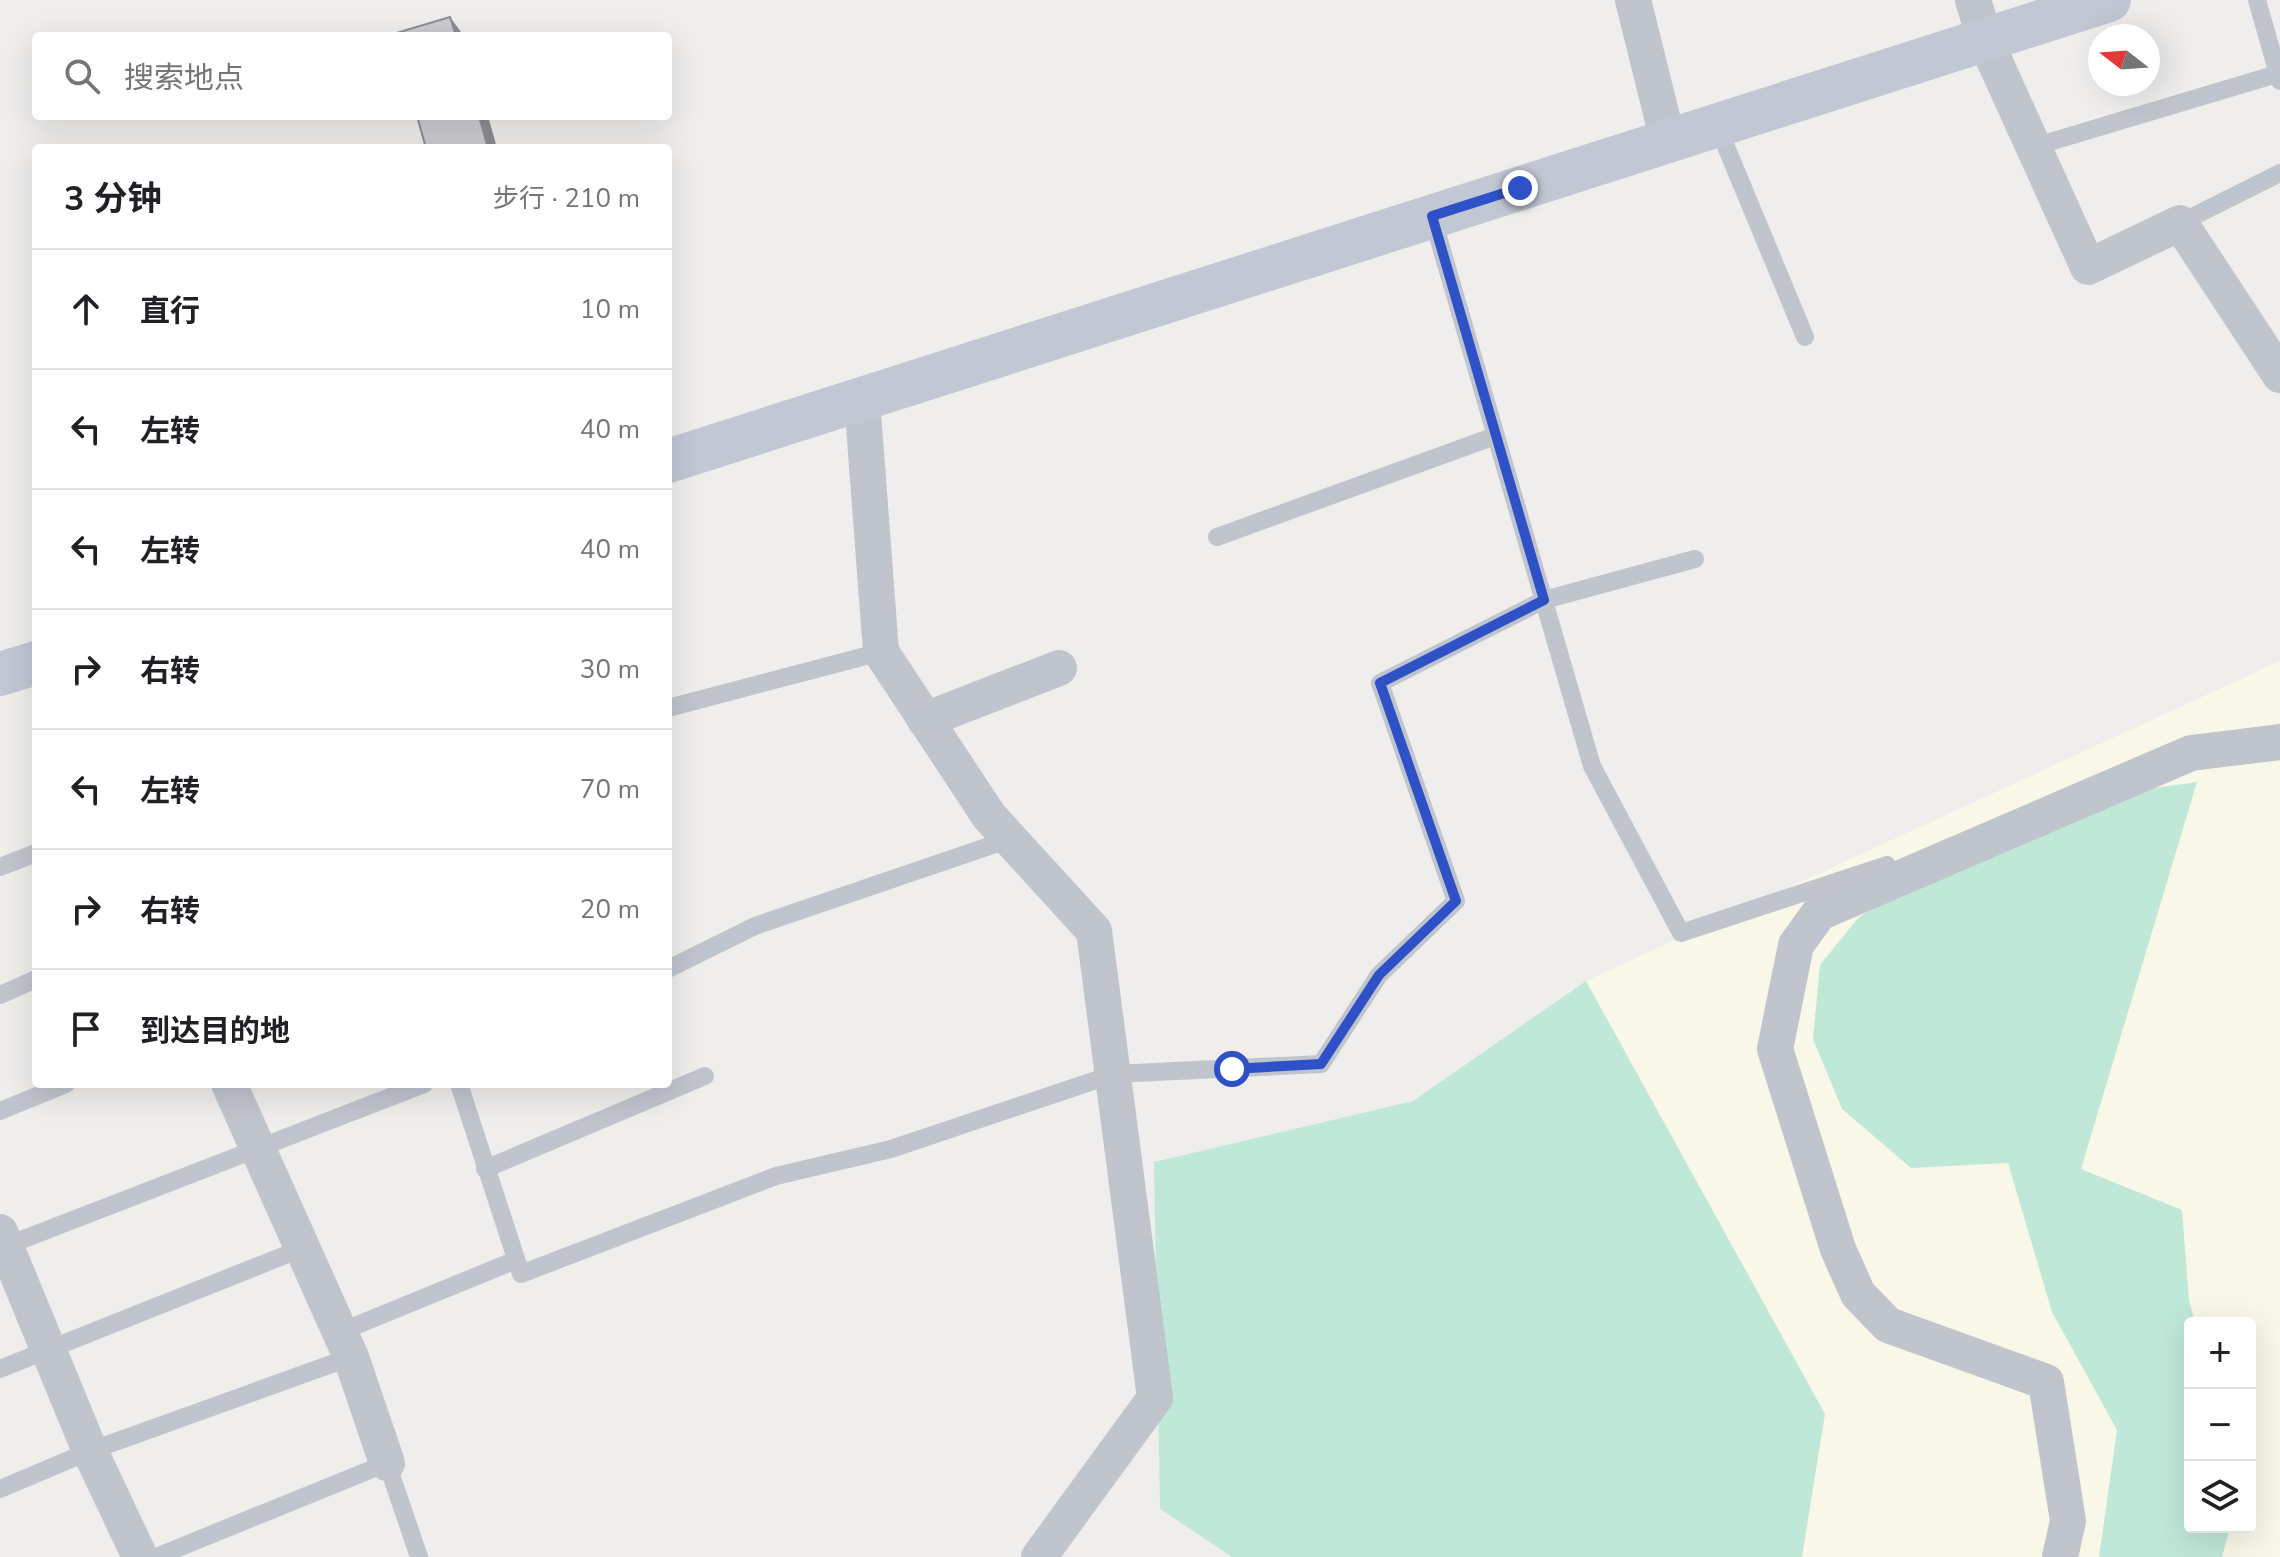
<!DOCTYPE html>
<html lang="zh">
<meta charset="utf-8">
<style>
body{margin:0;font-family:"Nunito Sans","Noto Sans SC",sans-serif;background:#f6f6f6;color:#202124}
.controls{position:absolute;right:24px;bottom:24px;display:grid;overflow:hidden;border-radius:8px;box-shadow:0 8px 32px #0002}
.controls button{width:72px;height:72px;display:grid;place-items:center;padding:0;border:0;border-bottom:2px solid #e0e0e0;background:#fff;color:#202124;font:40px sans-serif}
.compass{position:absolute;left:2088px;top:24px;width:72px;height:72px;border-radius:50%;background:#fff;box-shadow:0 8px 32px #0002;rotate:287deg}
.stop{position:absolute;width:24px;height:24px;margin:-18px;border:6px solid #2f51c7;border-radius:50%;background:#fff}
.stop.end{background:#2f51c7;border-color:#fff;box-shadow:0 2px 8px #0008}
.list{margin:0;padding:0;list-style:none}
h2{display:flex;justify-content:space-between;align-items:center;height:104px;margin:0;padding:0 32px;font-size:34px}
h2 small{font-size:26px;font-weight:400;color:#757577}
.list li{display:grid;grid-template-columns:52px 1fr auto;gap:24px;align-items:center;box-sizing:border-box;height:120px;padding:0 32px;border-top:2px solid #e0e0e0}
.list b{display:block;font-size:30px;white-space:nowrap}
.list em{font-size:26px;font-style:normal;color:#757577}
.icon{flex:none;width:44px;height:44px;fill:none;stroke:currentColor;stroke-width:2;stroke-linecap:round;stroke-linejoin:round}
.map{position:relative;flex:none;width:2280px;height:1557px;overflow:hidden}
.search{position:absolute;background:#fff;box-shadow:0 8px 32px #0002;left:32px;top:32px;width:640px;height:88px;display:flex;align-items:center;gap:20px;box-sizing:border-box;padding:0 28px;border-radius:8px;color:#757577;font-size:30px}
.panel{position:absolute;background:#fff;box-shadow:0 8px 32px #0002;left:32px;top:144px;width:640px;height:944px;border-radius:8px}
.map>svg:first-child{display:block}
.commercial{fill:#f9f8e8;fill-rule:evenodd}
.green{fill:#c0e8d8}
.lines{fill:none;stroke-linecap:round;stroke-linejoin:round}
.lane{stroke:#c0c4cd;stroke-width:18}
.street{stroke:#c0c4cd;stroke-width:36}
.secondary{stroke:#c2c7d4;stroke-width:44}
.shaded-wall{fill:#8e8e92}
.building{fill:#cbcbd1;stroke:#8e8e92;stroke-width:2}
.route{stroke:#2f51c7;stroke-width:10}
</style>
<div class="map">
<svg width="2280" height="1557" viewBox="0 0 2280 1557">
<rect width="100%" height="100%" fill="#efeeed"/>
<path class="commercial" d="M2280 661V1557H1778L1586 981ZM2190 1323H2250V1527H2190Z"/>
<g class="green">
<path d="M2197 782 2081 1169 2182 1210 2189 1300 2195 1323H2190V1527H2230L2222 1557H2099L2117 1430 2052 1312 2008 1163 1911 1168 1842 1109 1813 1039 1820 965 1858 918 1927 875 2113 794Z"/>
<path d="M1586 981 1825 1414 1802 1557H1232L1160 1509 1154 1162 1413 1101Z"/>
</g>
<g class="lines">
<g class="lane">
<path d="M2257 0 2280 81"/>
<path d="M1717 125 1805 337"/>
<path d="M2033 147 2280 73"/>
<path d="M1432 216 1592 766 1681 933 1887 865"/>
<path d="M2180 223 2280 173"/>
<path d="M1217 537 1495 436"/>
<path d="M668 708 881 652"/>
<path d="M0 867 36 853"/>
<path d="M668 969 755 926 1010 839"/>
<path d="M0 995 36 979"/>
<path d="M459 1084 521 1274 776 1176 891 1149 1114 1074 1321 1064 1379 975 1456 901 1380 683 1544 600 1695 559"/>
<path d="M0 1111 66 1084"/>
<path d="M485 1169 705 1076"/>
<path d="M3 1247 424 1084"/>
<path d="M340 1332 516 1260"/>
<path d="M0 1369 303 1248"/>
<path d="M0 1489 90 1451 351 1357"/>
<path d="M156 1557 387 1463 419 1557"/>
</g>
<g class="street">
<path d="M1633 0 1668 141"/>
<path d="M1973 0 1985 40 2088 267 2180 223 2280 375"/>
<path d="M862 399 881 652 989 816 1094 931 1155 1398 1039 1557"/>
<path d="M925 720 1059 668"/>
<path d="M229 1084 351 1357 387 1463"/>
<path d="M0 1232 90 1451 140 1557"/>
<path d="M2060 1557 2068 1521 2046 1382 1888 1325 1858 1294 1838 1249 1775 1049 1796 945 1819 913 2191 753 2280 742"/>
</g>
<g class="secondary">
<path d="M668 461 2109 0"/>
<path d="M0 674 36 663"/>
</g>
</g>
<g class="shaded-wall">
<path d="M450 17 464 36H456Z"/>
<path d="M479 116H488L497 148H488Z"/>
</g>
<g class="building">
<path d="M450 17 456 36H393V34Z"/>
<path d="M417 116H479L488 148H426Z"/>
</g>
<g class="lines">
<path class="route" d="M1232 1069 1321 1064 1379 975 1456 901 1380 683 1544 600 1432 216 1520 188"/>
</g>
</svg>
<div class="controls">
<button>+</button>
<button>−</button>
<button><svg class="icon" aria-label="layers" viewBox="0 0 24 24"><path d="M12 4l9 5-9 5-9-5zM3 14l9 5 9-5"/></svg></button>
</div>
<svg class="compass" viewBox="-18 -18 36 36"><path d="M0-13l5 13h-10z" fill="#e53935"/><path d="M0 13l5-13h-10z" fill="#757577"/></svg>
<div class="stop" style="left:1232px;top:1069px"></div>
<div class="stop end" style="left:1520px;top:188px"></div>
<div class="search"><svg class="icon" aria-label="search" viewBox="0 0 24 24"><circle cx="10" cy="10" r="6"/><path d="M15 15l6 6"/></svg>搜索地点</div>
<section class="panel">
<h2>3 分钟<small>步行 · 210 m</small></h2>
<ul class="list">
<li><svg class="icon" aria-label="ahead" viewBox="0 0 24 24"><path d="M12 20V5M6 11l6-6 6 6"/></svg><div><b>直行</b></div><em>10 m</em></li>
<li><svg class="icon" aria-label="left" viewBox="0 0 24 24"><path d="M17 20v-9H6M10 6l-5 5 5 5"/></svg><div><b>左转</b></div><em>40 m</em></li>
<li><svg class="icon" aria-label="left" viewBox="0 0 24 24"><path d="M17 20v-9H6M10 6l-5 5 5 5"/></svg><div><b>左转</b></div><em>40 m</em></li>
<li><svg class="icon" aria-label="right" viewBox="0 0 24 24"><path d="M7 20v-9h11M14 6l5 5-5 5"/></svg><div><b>右转</b></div><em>30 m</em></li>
<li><svg class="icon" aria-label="left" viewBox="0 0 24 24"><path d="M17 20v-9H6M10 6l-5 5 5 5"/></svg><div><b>左转</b></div><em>70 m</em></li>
<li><svg class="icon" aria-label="right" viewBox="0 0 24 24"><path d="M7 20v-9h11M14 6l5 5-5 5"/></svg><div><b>右转</b></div><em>20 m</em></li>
<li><svg class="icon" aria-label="arrive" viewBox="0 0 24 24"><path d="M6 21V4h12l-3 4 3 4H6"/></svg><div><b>到达目的地</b></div></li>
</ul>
</section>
</div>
